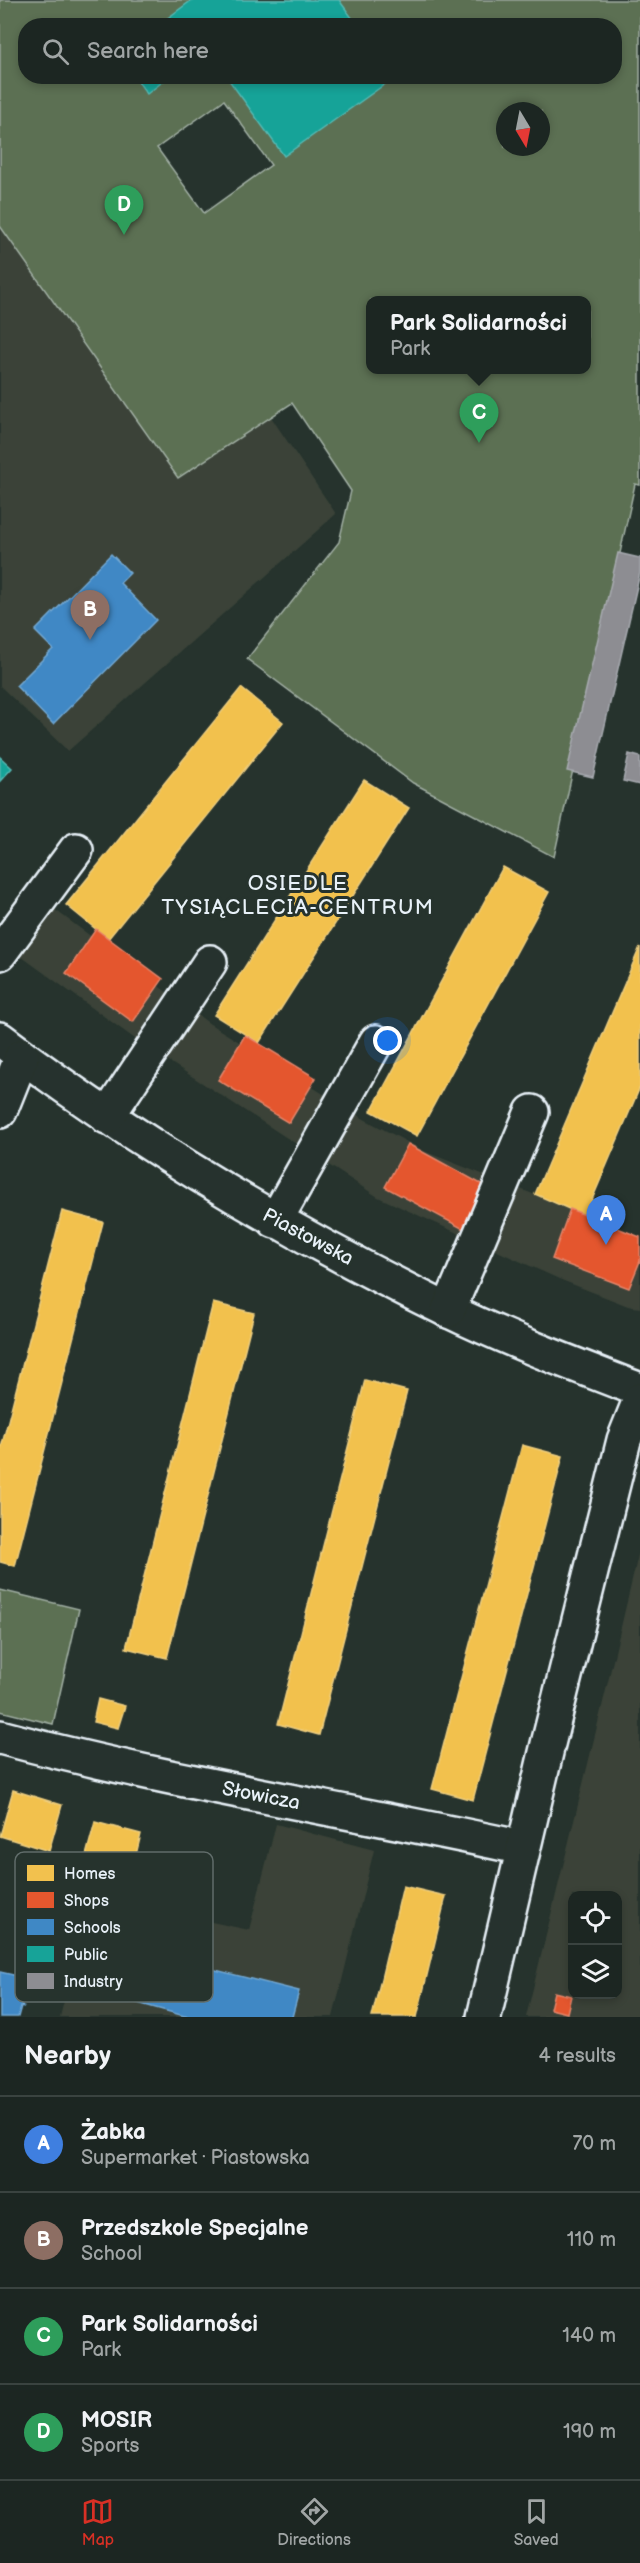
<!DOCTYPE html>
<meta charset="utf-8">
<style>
body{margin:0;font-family:"Balsamiq Sans",sans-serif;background:#252e2a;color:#f1f3f6}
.controls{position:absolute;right:18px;bottom:18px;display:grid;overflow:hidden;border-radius:12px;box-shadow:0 3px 9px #0003}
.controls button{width:54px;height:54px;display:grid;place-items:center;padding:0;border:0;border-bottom:2px solid #3a4340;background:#1c2622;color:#f1f3f6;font:30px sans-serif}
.compass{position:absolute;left:496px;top:102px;width:54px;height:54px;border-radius:50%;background:#1c2622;box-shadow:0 3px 9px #0003;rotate:170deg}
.you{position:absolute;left:388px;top:1041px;width:21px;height:21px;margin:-15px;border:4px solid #fff;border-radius:50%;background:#1a73e8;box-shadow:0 0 0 9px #1a73e833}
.badge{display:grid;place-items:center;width:39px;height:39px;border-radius:50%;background:#d93025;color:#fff;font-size:20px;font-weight:700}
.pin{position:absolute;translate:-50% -50px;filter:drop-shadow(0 2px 3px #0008)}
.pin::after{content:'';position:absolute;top:32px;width:21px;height:18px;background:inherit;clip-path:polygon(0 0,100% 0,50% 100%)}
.popup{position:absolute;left:366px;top:296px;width:225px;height:78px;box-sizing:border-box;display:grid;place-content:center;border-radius:12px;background:#1c2622;filter:drop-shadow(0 2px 4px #0005);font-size:20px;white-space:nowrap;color:#a0a5a5}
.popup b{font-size:22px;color:#f1f3f6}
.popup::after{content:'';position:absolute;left:50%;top:100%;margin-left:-12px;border:12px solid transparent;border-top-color:#1c2622}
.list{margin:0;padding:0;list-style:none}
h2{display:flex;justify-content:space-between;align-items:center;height:78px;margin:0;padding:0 24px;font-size:26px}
h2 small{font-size:20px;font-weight:400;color:#a0a5a5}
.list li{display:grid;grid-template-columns:39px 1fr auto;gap:18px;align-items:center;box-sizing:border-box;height:96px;padding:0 24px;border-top:2px solid #3a4340}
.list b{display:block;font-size:22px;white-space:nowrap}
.list p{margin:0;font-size:20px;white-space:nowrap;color:#a0a5a5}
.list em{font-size:20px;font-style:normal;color:#a0a5a5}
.icon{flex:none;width:33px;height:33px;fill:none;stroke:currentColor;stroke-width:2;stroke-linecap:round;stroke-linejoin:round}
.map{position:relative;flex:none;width:640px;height:2017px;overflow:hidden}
.search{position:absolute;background:#1c2622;box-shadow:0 3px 9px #0003;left:18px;right:18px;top:18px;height:66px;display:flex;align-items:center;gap:15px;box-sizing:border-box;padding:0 21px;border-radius:24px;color:#a0a5a5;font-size:22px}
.sheet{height:462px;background:#1c2622}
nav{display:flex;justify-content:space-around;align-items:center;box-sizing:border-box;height:84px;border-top:2px solid #3a4340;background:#1c2622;font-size:16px;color:#a0a5a5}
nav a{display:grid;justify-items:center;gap:3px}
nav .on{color:#d93025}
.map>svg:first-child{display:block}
.built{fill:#3a4338;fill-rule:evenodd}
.green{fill:#5c6f52;stroke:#a2b0a5;stroke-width:1.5;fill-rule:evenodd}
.homes{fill:#f2c14e;stroke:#efcf81;stroke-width:1.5}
.shops{fill:#e4572e;stroke:#e5856b;stroke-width:1.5}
.schools{fill:#3f88c5;stroke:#72a8d4;stroke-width:1.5}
.public{fill:#17a398;stroke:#56bab5;stroke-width:1.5}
.industry{fill:#8d8d92;stroke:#a8abb1;stroke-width:1.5}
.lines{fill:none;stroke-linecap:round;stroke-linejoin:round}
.minor-casing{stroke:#e8f1f8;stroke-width:38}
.minor{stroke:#26332d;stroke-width:33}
.labels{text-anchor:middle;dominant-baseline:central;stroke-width:6;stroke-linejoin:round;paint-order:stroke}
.street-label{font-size:20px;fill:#e8f1f8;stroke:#26332d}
.neighbourhood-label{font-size:21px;letter-spacing:1.5px;fill:#e8f1f8;stroke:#26332d}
.key{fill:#26332d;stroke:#606c6a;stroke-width:1.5}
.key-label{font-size:16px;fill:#e8f1f8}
</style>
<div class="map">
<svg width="640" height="2017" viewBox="0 0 640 2017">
<rect width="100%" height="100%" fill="#26332d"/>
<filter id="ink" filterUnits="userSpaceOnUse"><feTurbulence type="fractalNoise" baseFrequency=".0167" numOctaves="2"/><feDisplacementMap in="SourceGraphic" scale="12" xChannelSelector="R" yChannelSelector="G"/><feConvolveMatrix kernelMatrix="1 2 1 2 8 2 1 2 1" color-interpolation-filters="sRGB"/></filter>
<g filter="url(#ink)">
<g class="built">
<path d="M0 226 178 478 271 417 336 514 68 751 0 686Z"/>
<path d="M28 890 210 1024 364 1119 426 1152 640 1236V1308L628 1306 559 1279 378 1197 142 1044 0 941Z"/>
<path d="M640 1547V2017H526L606 1690ZM572 1896H618V1994H572Z"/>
<path d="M276 1824 374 1850 333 2017H60L90 1896 249 1930Z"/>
</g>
<g class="green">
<path d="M0 0H640V485L635 484 554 857 413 783 247 659 339 542 351 491 292 403 178 478 0 226ZM26 26H614V76H26ZM224 100 271 165 204 213 157 148ZM505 111H541V147H505ZM371 300H587V370H371Z"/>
<path d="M0 1590 79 1609 53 1724 0 1711Z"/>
</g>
<g class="homes">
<path d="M241 688 283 722 108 939 66 905Z"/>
<path d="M364 780 409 808 259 1043 214 1015Z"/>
<path d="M503 867 549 892 417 1136 371 1111Z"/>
<path d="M640 947V1087L585 1216 535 1194Z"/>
<path d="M62 1211 103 1222 15 1566 0 1562V1452Z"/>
<path d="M213 1303 254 1313 167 1658 126 1648Z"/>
<path d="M365 1380 407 1391 319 1735 278 1724Z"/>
<path d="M522 1445 563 1456 473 1800 432 1789Z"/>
<path d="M98 1699 125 1706 118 1728 93 1722Z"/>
<path d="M13 1790 62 1805 49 1851 0 1836Z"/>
<path d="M95 1822 141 1834 131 1875 84 1863Z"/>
<path d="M403 1886 446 1896 417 2017H372Z"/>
</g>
<g class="shops">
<path d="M96 929 163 979 133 1022 66 973Z"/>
<path d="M245 1035 316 1078 289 1123 218 1080Z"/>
<path d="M408 1144 494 1191 471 1233 385 1187Z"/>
<path d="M570 1209 640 1237V1261L629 1288 552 1259Z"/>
<path d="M554 1992 571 1996 567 2013 550 2009Z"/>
</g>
<g class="schools">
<path d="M111 554 130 573 120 583 156 620 53 724 16 686 53 649 35 631Z"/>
<path d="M142 1943 162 1948 160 1956 299 1991 292 2017H188L134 2002 146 1953 140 1952Z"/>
<path d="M0 1972 27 1978 21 2004 24 2007 21 2006 18 2017H0Z"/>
</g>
<g class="public">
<path d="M192 0H339L358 26H157Z"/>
<path d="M134 76H170L147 94Z"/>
<path d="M226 76H394L395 77 284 156Z"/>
<path d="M0 757 12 768 0 781Z"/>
</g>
<g class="industry">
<path d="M618 553 640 558V573L593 777 567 771Z"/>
<path d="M629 754 640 757V785L623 781Z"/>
</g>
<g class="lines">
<defs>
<g id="minor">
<path d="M0 953 76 850"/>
<path d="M0 1039C139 1145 290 1233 447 1310 509 1340 575 1365 640 1390"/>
<path d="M0 1111 22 1056"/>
<path d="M107 1117 210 962"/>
<path d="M275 1221 376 1042"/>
<path d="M448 1311 532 1112"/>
<path d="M0 1737C173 1783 349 1810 523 1848"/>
<path d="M484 2017 548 1744 624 1440 640 1400"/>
</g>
</defs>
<use href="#minor" class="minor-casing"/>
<use href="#minor" class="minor"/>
</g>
</g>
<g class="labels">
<g class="street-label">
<text transform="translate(308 1237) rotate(28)">Piastowska</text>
<text transform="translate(261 1796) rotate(11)">Słowicza</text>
</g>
<g class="neighbourhood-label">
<text x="298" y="883">OSIEDLE<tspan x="298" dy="24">TYSIĄCLECIA-CENTRUM</tspan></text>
</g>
</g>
<rect x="15" y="1852" width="198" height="150" rx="9" class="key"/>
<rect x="27" y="1865" width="27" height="16" fill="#f2c14e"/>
<rect x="27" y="1892" width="27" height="16" fill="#e4572e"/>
<rect x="27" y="1919" width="27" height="16" fill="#3f88c5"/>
<rect x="27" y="1946" width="27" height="16" fill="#17a398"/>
<rect x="27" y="1973" width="27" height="16" fill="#8d8d92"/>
<g class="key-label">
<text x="64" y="1879">Homes</text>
<text x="64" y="1906">Shops</text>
<text x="64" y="1933">Schools</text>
<text x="64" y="1960">Public</text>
<text x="64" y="1987">Industry</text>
</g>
</svg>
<div class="controls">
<button><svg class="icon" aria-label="locate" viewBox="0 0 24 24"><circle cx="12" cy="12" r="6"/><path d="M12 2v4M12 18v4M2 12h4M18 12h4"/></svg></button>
<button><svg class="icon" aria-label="layers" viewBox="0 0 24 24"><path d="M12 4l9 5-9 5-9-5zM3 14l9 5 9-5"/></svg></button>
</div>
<svg class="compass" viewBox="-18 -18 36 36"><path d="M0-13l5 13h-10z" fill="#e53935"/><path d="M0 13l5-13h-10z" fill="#a0a5a5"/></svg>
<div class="you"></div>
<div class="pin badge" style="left:606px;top:1245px;background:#3f7fe0">A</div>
<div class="pin badge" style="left:90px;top:640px;background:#8d6e63">B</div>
<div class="pin badge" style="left:479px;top:443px;background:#2e9e5b">C</div>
<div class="popup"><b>Park Solidarności</b>Park</div>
<div class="pin badge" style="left:124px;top:235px;background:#2e9e5b">D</div>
<div class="search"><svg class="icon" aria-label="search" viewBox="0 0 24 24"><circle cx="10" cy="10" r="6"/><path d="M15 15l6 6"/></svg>Search here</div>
</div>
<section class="sheet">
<h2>Nearby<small>4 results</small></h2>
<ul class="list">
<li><span class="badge" style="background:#3f7fe0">A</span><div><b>Żabka</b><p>Supermarket · Piastowska</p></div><em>70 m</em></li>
<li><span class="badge" style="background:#8d6e63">B</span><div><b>Przedszkole Specjalne</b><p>School</p></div><em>110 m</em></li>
<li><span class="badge" style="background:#2e9e5b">C</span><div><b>Park Solidarności</b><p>Park</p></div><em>140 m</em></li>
<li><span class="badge" style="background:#2e9e5b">D</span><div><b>MOSIR</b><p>Sports</p></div><em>190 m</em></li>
</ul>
</section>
<nav>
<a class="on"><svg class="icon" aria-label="map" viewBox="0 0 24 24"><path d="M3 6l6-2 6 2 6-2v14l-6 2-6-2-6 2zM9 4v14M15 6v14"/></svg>Map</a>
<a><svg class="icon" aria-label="directions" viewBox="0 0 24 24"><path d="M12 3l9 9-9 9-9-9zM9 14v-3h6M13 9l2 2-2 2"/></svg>Directions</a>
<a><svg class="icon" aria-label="saved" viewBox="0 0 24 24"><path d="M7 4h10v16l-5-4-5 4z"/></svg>Saved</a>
</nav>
